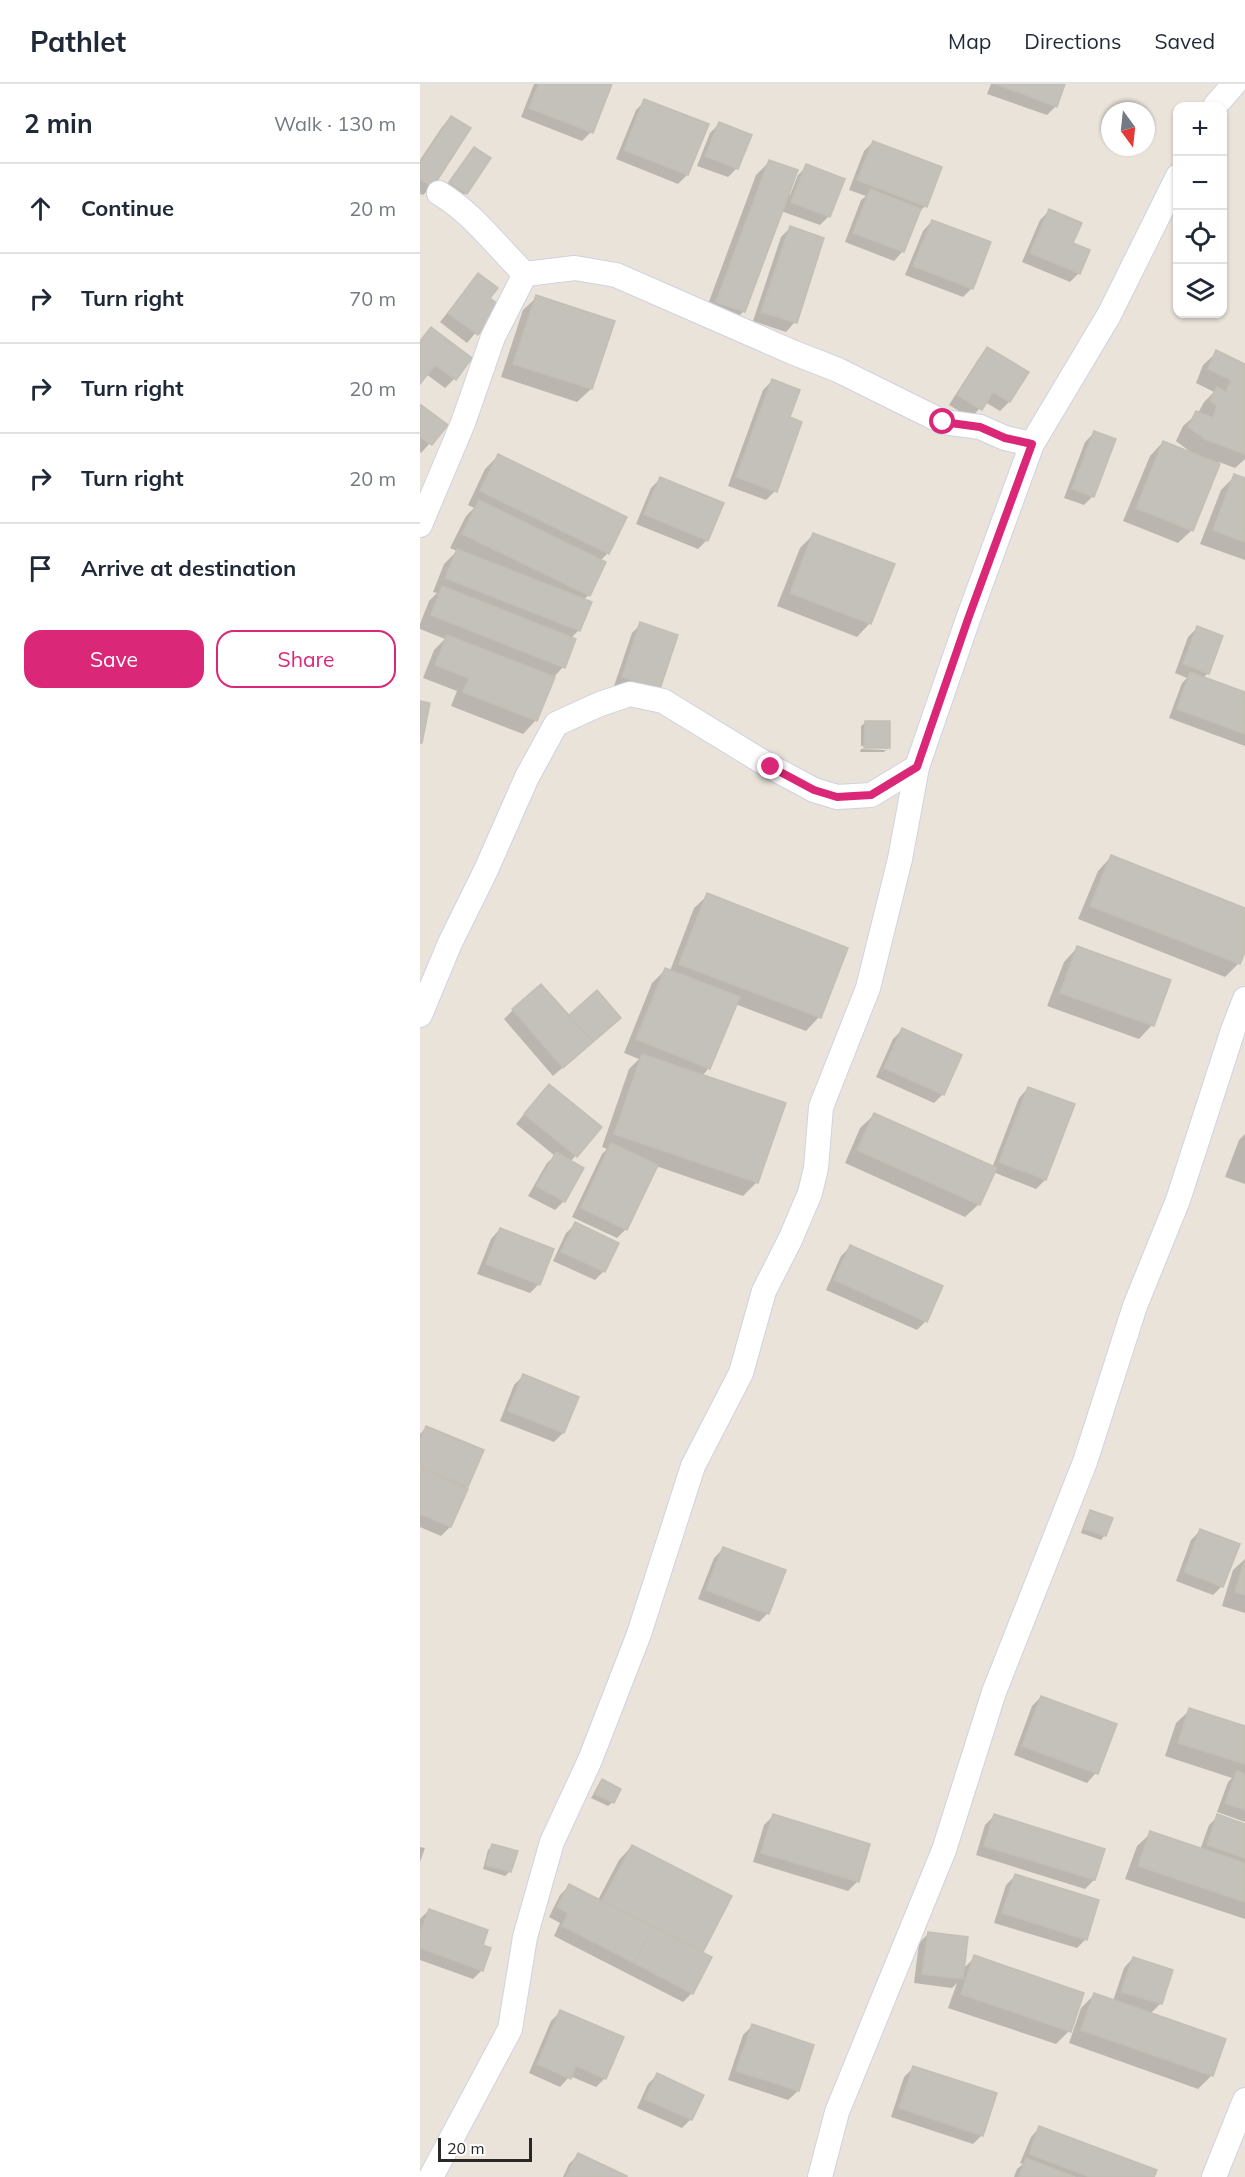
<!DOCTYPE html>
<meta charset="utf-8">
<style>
body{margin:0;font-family:Mulish,sans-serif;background:#f6f6f7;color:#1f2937}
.controls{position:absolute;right:18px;top:18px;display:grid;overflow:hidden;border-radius:12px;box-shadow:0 2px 4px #0004}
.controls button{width:54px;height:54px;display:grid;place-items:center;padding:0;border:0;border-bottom:2px solid #e0e1e3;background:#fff;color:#1f2937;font:30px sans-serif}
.compass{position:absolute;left:681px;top:18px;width:54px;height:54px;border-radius:50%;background:#fff;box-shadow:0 2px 4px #0004;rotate:165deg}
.scale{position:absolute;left:18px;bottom:15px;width:94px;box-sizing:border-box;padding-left:6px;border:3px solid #282828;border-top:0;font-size:16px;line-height:21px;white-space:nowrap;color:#282828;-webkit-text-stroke:4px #fff;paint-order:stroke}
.stop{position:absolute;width:18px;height:18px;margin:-14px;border:4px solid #db2777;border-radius:50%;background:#fff}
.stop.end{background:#db2777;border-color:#fff;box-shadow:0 2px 6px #0008}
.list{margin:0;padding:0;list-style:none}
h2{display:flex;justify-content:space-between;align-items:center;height:78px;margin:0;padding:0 24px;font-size:26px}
h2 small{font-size:20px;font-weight:400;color:#747a83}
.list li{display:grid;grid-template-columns:39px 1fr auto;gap:18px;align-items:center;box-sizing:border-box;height:90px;padding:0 24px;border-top:2px solid #e0e1e3}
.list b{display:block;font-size:22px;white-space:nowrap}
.list em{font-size:20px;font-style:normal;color:#747a83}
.actions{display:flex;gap:12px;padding:18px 24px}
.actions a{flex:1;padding:14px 0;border:2px solid #db2777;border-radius:18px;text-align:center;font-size:21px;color:#db2777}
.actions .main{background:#db2777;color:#fff}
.icon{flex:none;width:33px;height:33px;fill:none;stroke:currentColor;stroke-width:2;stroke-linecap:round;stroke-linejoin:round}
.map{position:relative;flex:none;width:825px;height:2093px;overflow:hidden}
header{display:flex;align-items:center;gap:36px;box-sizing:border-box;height:84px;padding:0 30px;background:#fff;border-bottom:2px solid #e0e1e3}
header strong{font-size:28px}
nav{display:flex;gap:33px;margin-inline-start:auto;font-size:21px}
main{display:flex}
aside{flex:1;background:#fff}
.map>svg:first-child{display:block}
.shadow{fill:#0003}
.building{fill:#c4c0ba;stroke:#c4bfb4;stroke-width:1.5}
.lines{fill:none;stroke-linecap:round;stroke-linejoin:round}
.minor-casing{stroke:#d0d2df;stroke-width:26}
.minor{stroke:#fff;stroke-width:24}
.route{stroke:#db2777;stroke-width:8}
</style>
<header>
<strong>Pathlet</strong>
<nav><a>Map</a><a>Directions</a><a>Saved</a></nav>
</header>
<main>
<aside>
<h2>2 min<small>Walk · 130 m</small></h2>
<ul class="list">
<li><svg class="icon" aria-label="ahead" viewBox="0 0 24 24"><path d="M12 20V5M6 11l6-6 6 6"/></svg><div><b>Continue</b></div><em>20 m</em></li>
<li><svg class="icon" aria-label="right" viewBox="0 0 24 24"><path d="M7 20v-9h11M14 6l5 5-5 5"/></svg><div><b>Turn right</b></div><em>70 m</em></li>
<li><svg class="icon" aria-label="right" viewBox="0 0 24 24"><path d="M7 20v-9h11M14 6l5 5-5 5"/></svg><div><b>Turn right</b></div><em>20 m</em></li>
<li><svg class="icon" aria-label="right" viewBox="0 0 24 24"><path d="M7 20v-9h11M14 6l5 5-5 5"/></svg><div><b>Turn right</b></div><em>20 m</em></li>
<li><svg class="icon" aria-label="arrive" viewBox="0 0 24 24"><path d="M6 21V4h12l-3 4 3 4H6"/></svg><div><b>Arrive at destination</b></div></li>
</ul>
<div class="actions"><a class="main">Save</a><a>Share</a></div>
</aside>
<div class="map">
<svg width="825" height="2093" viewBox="0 0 825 2093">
<rect width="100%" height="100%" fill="#e9e3da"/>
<g class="shadow">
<path d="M114 0H190L171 48 162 57 101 33Z"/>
<path d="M571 0H644L636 22 627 31 567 10Z"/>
<path d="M225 17 287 41 267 91 258 100 196 75 216 26Z"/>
<path d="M31 33 12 102 3 111 0 110V76L22 43Z"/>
<path d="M690 37V51L685 49Z"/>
<path d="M299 40 317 84 308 93 277 82 290 49Z"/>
<path d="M453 58 505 122 498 130 483 167 474 177 425 158 441 116 446 112 429 106 444 67Z"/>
<path d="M50 69 46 109 41 113 26 103Z"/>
<path d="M349 78 367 110 370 111 378 91 387 82 409 132 400 141 361 127 323 228 310 241 284 231 336 91Z"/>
<path d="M629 127 651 160 659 189 650 198 602 178 620 136Z"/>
<path d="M512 137 552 204 543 213 485 191 503 147Z"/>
<path d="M370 144 375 238 366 248 333 237 361 153Z"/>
<path d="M58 191 68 214 78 222 47 259 20 238Z"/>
<path d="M117 213 193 238 171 305 157 318 81 293 103 226Z"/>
<path d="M11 245 34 295 25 304 6 290 0 298V257Z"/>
<path d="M568 265 607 289 589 318 580 327 565 318 551 334 529 321 559 274Z"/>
<path d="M797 268 825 281V375L815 384 799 378 772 446 758 459 703 437 730 372 743 358 773 370 756 357 763 342 778 329 784 318 794 308 776 299 783 281Z"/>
<path d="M352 297 368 334 355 407 346 416 308 402 343 306Z"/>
<path d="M0 322 26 341 1 369 0 368Z"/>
<path d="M674 349 673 412 664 421 644 414 665 358Z"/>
<path d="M78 372 188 469 180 477 169 511 163 516 159 546 151 554 143 583 134 593 116 636 103 650 31 622 37 607 3 594 14 566 25 555 0 545V540L9 517 17 509 13 508 24 480 37 467 30 464 46 432 54 424 48 421 65 385Z"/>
<path d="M815 392 825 396V476L780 460 801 406Z"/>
<path d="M240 395 287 456 278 465 216 440 231 404Z"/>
<path d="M393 451 450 539 437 553 357 522 380 464Z"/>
<path d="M221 540 256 552 229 614 194 602 212 549Z"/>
<path d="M777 544 788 589 783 594 825 610V662L749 634 762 599 767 594 755 589 768 553Z"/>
<path d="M446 638 468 664 464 668H440L441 665 466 666V663L441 662V642Z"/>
<path d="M691 773 825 826V864L819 879 805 893 658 835 678 787Z"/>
<path d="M288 811 399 933 386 947 315 920 289 984 282 992 337 1098 323 1112 236 1082 206 1145 197 1154 152 1133 182 1070 187 1065 182 1063 209 985 219 975 204 969 232 899 246 885 250 887 274 824Z"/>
<path d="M657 864 732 941 719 955 627 922 644 878Z"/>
<path d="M177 908 190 943 133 992 84 935 93 926 149 933Z"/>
<path d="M482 946 523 1010 514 1019 456 993 473 955Z"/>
<path d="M608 1004 625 1096 616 1105 573 1088 559 1120 545 1133 425 1079 440 1044 454 1031 572 1084 599 1014Z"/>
<path d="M120 1011 180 1043 150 1078 144 1117 135 1126 108 1112 127 1079 135 1072 96 1040Z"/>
<path d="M825 1050V1100L805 1093 819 1056Z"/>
<path d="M156 1140 184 1187 175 1196 133 1177 146 1149Z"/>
<path d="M80 1145 119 1200 110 1209 57 1190 71 1155Z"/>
<path d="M430 1163 506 1237 497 1246 406 1206 421 1172Z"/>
<path d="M103 1292 143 1349 134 1358 80 1337 94 1301Z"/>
<path d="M7 1343 47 1402 30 1443 21 1452 0 1443V1350Z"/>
<path d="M671 1428 685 1451 681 1456 661 1449 667 1432Z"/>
<path d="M780 1447 802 1502 793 1511 756 1497 771 1456Z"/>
<path d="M303 1465 348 1529 339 1538 278 1515 294 1474Z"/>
<path d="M825 1475V1529L802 1522 813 1486Z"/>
<path d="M621 1613 676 1689 667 1699 594 1671 612 1622Z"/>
<path d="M770 1626 825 1643V1738L797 1728 808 1698 812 1694 745 1672 756 1639Z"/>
<path d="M182 1697 193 1718 188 1722 171 1714Z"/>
<path d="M353 1732 449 1761 437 1798 428 1807 333 1778 344 1741Z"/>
<path d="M574 1732 674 1796 665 1805 556 1771 565 1741Z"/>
<path d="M798 1732 825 1741V1835L705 1795 717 1762 731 1749 780 1766 789 1741Z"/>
<path d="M73 1761 90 1787 85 1792 63 1785 68 1766Z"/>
<path d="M212 1762 282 1867 272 1909 263 1918 134 1852 140 1839 129 1833 140 1811 149 1802 178 1816 199 1776Z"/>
<path d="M0 1763 5 1764 0 1778Z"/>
<path d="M595 1792 666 1855 657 1864 574 1839 586 1801Z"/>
<path d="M9 1826 61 1862 62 1886 53 1895 0 1876V1835Z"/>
<path d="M508 1850 543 1885 555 1873 649 1947 636 1960 528 1924 537 1899 532 1904 494 1899 499 1859Z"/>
<path d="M713 1874 741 1919 730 1930 792 1991 778 2005 649 1959 661 1924 674 1911 693 1917 704 1884Z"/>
<path d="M140 1928 185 1994 176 2003 150 1992 140 2003 109 1989 131 1937Z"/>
<path d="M332 1942 392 1962 378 2007 368 2016 308 1996 323 1951Z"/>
<path d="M494 1983 562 2051 553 2060 471 2033 484 1993Z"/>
<path d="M237 1991 271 2035 262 2044 217 2024 228 2000Z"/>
<path d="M620 2043 733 2093H594L597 2085 603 2080 600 2079 611 2053Z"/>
<path d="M158 2071 205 2093H143L149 2080Z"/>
</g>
<g class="building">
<path d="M119 0H192L173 49 109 24Z"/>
<path d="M576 0H645L637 23Z"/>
<path d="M224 15 289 40 268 91 204 66Z"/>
<path d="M31 32 51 44 13 103 0 95V79Z"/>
<path d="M299 38 332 51 318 85 285 72Z"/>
<path d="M453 57 522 83 507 123 437 96Z"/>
<path d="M54 63 71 74 47 110 29 98Z"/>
<path d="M349 76 378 86 325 228 296 218Z"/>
<path d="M386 80 425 95 410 133 371 118Z"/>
<path d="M450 105 501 125 484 168 433 149Z"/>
<path d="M629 125 662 139 653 159 670 166 660 190 610 169Z"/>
<path d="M512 136 571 158 553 205 493 182Z"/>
<path d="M370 142 404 154 377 239 341 228Z"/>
<path d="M58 189 78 204 70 214 80 222 58 251 28 229Z"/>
<path d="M116 211 195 237 172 305 93 280Z"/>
<path d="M11 243 52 274 36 296 15 281 0 300V257Z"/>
<path d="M567 263 609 288 590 318 573 308 562 326 537 311Z"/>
<path d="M796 266 825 280V370L787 356 768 343 776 327 793 334 797 322 790 316 797 303 806 308 811 296 788 285Z"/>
<path d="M352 295 380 306 370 333 382 338 357 408 316 393Z"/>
<path d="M0 320 28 341 12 361 0 353Z"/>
<path d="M674 347 696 355 674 413 652 405Z"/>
<path d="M743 357 800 380 773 447 716 424Z"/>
<path d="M78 370 207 433 189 470 60 407Z"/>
<path d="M814 390 825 394V458L793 446Z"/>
<path d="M240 393 304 419 288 457 224 430Z"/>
<path d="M59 416 186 478 170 512 42 450Z"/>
<path d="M393 449 475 480 451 540 370 509Z"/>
<path d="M37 465 172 518 160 547 25 494Z"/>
<path d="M22 502 156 555 145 584 11 531Z"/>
<path d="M220 538 258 551 240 605 202 593Z"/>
<path d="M777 542 803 552 789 590 763 580Z"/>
<path d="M27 551 135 593 117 637 43 608 49 594 15 581Z"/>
<path d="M770 588 825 608V650L757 625Z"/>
<path d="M0 617 10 619 2 659H0Z"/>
<path d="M445 637H470V664H444Z"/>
<path d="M691 771 825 824V868L820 880 670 822Z"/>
<path d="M287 809 428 864 401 934 259 880Z"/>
<path d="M657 862 751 896 734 942 640 909Z"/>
<path d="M245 884 320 913 290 985 216 955Z"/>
<path d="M121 900 173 958 143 984 92 925Z"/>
<path d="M177 906 201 934 173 958 149 931Z"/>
<path d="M482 944 542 971 524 1011 464 984Z"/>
<path d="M222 970 366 1019 338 1099 194 1050Z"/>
<path d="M129 1000 182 1043 157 1073 104 1030Z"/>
<path d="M608 1003 655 1020 626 1096 579 1078Z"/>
<path d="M454 1029 577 1084 560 1121 437 1066Z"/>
<path d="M191 1059 238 1081 207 1146 161 1124Z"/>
<path d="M136 1068 164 1084 145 1118 116 1102Z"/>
<path d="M155 1138 199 1159 185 1188 141 1168Z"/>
<path d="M80 1144 134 1165 120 1201 66 1180Z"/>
<path d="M430 1161 523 1202 507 1238 414 1196Z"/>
<path d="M103 1290 159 1313 144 1349 88 1327Z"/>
<path d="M6 1342 64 1366 48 1403 0 1383V1357Z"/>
<path d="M0 1384 48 1405 31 1443 0 1430Z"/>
<path d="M670 1426 693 1434 686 1452 664 1445Z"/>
<path d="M780 1445 820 1460 803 1503 764 1488Z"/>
<path d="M303 1463 366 1486 349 1530 286 1506Z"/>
<path d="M825 1476V1511L815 1508Z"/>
<path d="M621 1612 697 1640 678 1690 602 1662Z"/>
<path d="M769 1624 825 1642V1680L758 1659Z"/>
<path d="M817 1687 825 1691V1726L805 1719Z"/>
<path d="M182 1695 201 1705 194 1719 174 1710Z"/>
<path d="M353 1730 450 1760 439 1798 341 1769Z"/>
<path d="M574 1730 685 1765 675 1796 564 1762Z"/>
<path d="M797 1730 825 1740V1774L787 1761Z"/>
<path d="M730 1747 825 1779V1818L718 1782Z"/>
<path d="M72 1760 98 1767 91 1788 66 1781Z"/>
<path d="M212 1761 312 1812 283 1868 182 1817Z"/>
<path d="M595 1790 679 1816 667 1856 582 1829Z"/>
<path d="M149 1800 233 1843 214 1879 142 1842 148 1829 137 1823Z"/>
<path d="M9 1825 68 1846 63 1861 71 1864 63 1887 0 1864V1849Z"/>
<path d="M233 1843 292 1873 273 1910 214 1879Z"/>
<path d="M508 1848 548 1853 543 1895 502 1890Z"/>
<path d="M554 1871 664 1909 651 1948 541 1910Z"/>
<path d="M713 1873 753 1886 742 1920 701 1908Z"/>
<path d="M674 1909 806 1955 793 1992 661 1946Z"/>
<path d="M140 1926 204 1953 186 1995 156 1982 151 1995 117 1980Z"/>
<path d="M332 1940 394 1961 379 2007 316 1987Z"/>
<path d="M493 1982 577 2009 563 2052 479 2024Z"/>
<path d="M237 1989 284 2011 272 2036 225 2015Z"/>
<path d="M619 2042 737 2086 734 2093H670L609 2070Z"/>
<path d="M158 2069 207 2092V2093H146Z"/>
<path d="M606 2074 655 2093H599Z"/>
</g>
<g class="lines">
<defs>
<g id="minor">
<path d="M795 22 814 0"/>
<path d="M19 109C54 130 76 162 105 190"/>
<path d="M105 190 155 184 196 191 372 268 418 286 523 338 560 343 585 354 612 360"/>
<path d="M0 441 43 339 73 253 105 190"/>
<path d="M0 931 30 859 66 786 107 693 136 640 180 620 210 610 243 617 351 683 394 706 417 713 451 711 497 683"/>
<path d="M11 2093 90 1945 105 1853 132 1758 170 1676 219 1550 273 1382 321 1289 344 1207 370 1156 390 1109 396 1084 401 1023 448 904 480 775 497 683 548 535 612 360 689 231 758 92"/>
<path d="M400 2093 417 2028 524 1766 574 1608 665 1378 715 1222 758 1116 813 946 825 915"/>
<path d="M794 2093 825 2016"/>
</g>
</defs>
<use href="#minor" class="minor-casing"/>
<use href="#minor" class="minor"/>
</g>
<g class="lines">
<path class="route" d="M351 683 394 706 417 713 451 711 497 683 548 535 612 360 585 354 560 343 523 338"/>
</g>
</svg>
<div class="controls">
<button>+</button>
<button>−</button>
<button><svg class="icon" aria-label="locate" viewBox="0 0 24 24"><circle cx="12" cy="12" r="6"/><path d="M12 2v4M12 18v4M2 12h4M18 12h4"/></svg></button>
<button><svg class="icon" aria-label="layers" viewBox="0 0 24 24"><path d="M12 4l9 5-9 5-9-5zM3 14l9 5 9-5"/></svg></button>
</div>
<svg class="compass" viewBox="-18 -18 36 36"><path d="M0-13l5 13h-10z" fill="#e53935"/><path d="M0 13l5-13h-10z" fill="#747a83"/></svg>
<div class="scale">20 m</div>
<div class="stop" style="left:523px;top:338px"></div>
<div class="stop end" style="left:351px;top:683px"></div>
</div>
</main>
